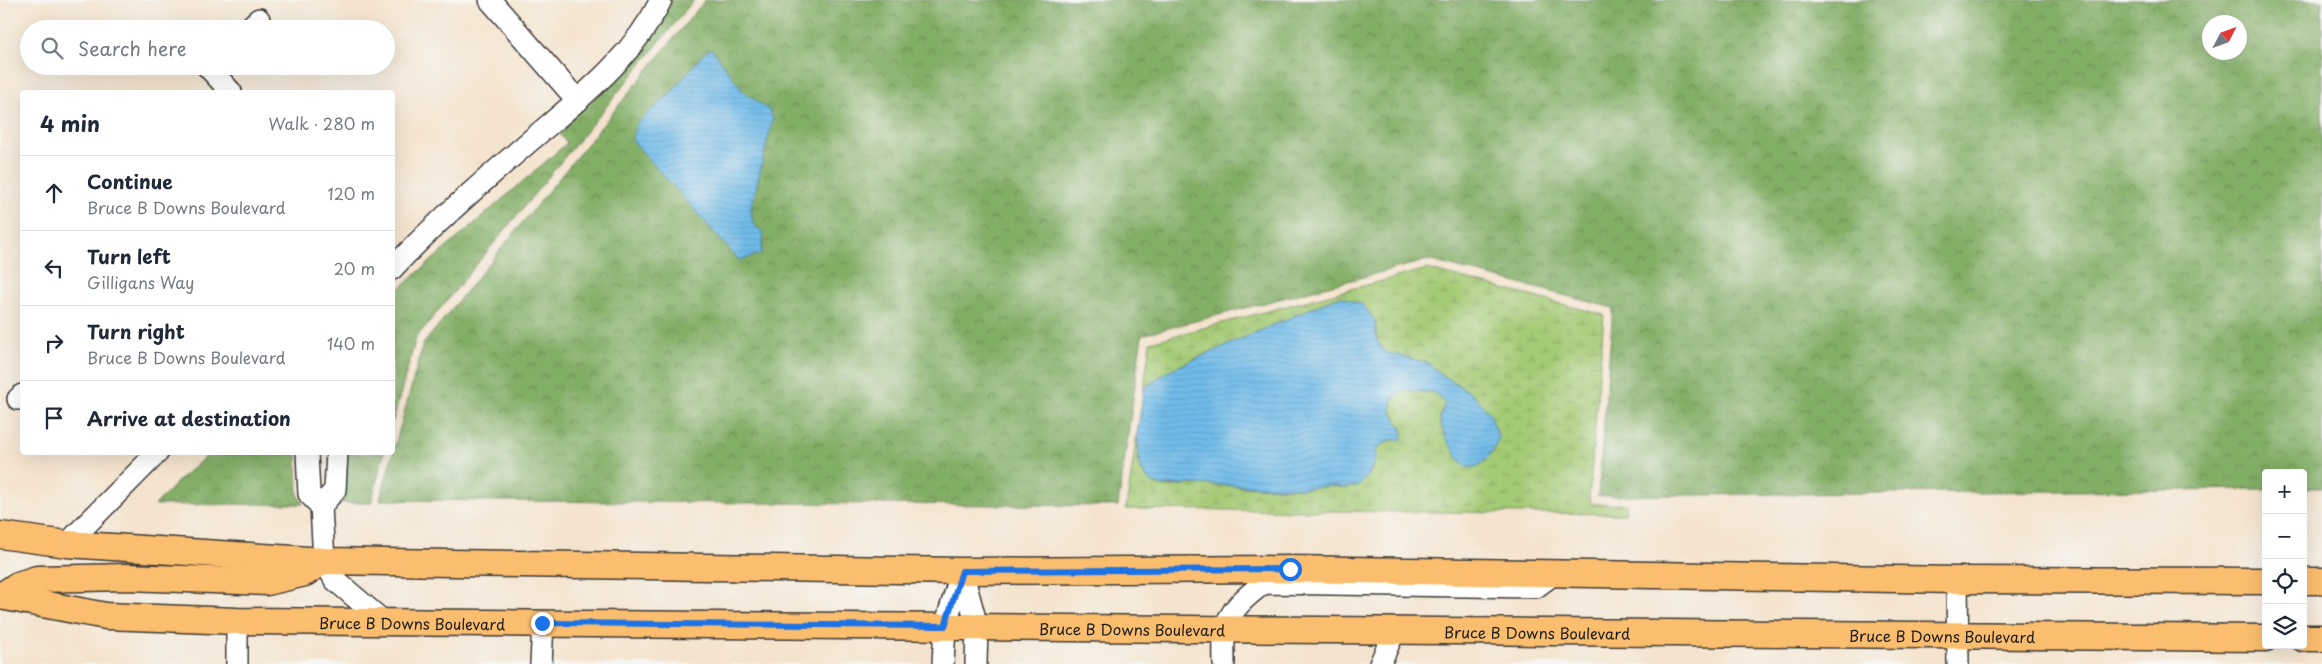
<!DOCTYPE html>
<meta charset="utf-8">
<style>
body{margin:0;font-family:"Playpen Sans",sans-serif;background:#f2f2f3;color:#1f2937}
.controls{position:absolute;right:15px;bottom:15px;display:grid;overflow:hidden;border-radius:5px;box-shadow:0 5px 20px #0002}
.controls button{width:45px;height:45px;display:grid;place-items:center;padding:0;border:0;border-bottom:1px solid #e0e1e3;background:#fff;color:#1f2937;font:25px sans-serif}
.compass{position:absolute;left:2202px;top:15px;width:45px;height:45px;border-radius:50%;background:#fff;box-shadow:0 5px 20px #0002;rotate:49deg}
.stop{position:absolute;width:15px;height:15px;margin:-11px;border:4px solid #1a73e8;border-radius:50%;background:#fff}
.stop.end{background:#1a73e8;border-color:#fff;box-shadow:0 1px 5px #0008}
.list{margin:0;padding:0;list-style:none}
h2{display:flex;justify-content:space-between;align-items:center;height:65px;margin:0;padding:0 20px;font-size:21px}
h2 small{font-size:16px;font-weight:400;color:#747a83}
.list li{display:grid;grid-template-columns:32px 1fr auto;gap:15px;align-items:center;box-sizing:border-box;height:75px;padding:0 20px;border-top:1px solid #e0e1e3}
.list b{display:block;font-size:19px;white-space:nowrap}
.list p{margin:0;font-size:16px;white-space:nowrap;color:#747a83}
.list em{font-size:16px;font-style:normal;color:#747a83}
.icon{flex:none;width:28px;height:28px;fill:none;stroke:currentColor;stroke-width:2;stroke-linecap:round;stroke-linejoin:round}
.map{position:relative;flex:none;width:2322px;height:664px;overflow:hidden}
.search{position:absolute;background:#fff;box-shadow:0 5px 20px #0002;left:20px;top:20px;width:375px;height:55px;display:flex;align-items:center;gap:12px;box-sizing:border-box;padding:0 18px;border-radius:28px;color:#747a83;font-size:19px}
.panel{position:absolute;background:#fff;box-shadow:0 5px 20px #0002;left:20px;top:90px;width:375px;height:365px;border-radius:5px}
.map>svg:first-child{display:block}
.forest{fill:url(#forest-crowns);stroke:#506541;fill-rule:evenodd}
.wetland{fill:url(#wetland-marsh);stroke:#607348}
.water{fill:url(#water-rules);stroke:#466c82}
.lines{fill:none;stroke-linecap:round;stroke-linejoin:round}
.minor-casing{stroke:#3c3a37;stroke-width:24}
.major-casing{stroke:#3c3a37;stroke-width:29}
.minor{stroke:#fff;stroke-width:21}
.major{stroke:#fbbd6e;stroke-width:26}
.route{stroke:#1a73e8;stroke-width:6}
.labels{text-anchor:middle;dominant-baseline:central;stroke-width:5;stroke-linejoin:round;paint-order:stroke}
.street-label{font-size:15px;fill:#1c1c1c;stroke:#f6f6f2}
</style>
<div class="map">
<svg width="2322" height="664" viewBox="0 0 2322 664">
<defs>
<pattern id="forest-crowns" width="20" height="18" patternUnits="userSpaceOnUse" patternTransform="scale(1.25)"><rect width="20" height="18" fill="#83ae66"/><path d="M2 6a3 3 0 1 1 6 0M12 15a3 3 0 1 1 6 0" fill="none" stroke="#6a8d53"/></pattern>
<pattern id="wetland-marsh" width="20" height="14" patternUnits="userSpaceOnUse" patternTransform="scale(1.25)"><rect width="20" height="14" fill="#a4ca75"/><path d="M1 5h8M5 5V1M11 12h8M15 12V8" fill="none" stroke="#8dad65"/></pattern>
<pattern id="water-rules" width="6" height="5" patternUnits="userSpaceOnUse" patternTransform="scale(1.25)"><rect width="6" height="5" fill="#70bbe9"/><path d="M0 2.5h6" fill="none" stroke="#60a0c7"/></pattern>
</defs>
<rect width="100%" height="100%" fill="#f6f6f2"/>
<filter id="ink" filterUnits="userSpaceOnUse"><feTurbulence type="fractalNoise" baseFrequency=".02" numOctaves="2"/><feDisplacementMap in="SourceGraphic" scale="10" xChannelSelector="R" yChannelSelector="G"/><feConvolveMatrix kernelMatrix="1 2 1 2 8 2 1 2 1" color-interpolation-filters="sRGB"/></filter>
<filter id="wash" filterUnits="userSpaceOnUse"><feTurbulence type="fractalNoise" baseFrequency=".0096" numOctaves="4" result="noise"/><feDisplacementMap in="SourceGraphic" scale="20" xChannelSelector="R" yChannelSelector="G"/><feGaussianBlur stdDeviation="1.12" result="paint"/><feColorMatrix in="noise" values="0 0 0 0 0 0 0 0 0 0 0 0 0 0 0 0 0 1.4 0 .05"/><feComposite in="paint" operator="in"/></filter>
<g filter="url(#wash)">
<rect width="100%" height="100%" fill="#f4e4cf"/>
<g class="forest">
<path d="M672 0H694L416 338 393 421V294L567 143 557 131C602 93 645 54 672 0Z"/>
<path d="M705 0H2322V488H2303V473H2266V489L1598 496 1613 308 1428 260 1142 335 1118 506 380 500 423 344ZM2210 22H2240V52H2210Z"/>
<path d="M210 453H297L298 495 303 504 155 505 180 479Z"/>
<path d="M347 453H384L371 503H336Z"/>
</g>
<path class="wetland" d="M1427 269 1604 315 1589 499 1594 504H1626L1625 514 1126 509 1137 433C1138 450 1136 472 1152 482 1166 491 1185 483 1200 484 1235 485 1271 489 1307 488 1315 488 1325 485 1333 486 1343 486 1350 490 1359 484 1371 477 1375 461 1377 448L1403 431 1391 411 1393 398 1404 390 1436 393 1445 403 1440 418 1474 395 1441 374 1428 363 1385 352 1377 341 1375 321 1342 297 1335 298 1170 370 1144 388 1150 342Z"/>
<g class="water">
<path d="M712 49 742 90 770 111 773 118 751 209 753 224 764 233 761 254 739 260 632 140 636 124 670 94 705 52Z"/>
<path d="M1342 297 1363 305 1375 321 1377 341 1385 352 1428 363 1441 374 1474 395 1490 414 1499 438C1495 448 1481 474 1466 466 1460 463 1455 453 1452 448 1447 440 1440 428 1440 418 1441 413 1443 407 1445 403L1436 393 1404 390 1393 398 1391 411 1403 431 1402 440H1390L1377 448 1375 461 1368 476 1359 485 1346 488 1333 486 1307 488 1189 484 1162 486 1151 482 1144 474 1140 466 1137 433 1144 388 1170 370 1335 298Z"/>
</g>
</g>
<g filter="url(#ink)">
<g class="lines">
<defs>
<g id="minor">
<path d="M490 0 578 101"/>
<path d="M248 29 259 19"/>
<path d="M207 66 231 92"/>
<path d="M392 269C430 228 473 190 515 154 568 107 629 65 661 0"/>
<path d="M18 399 22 395"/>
<path d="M307 452 309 494 321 506 324 561 335 580 384 622"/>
<path d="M321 506 335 490 337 452"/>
<path d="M67 544 158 452"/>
<path d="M962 571 977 626 976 664"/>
<path d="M1957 580 1958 664"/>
<path d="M237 664V621"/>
<path d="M541 664 543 623"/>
<path d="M943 664 945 626 962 571"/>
<path d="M1224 664C1224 653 1223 642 1225 632 1227 611 1249 594 1264 583L1536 587 1555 573"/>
<path d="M1380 664 1394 632"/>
</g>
<g id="major">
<path d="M0 535 67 544 324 561 962 571 1290 569 1957 580 2266 581"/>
<path d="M2303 581H2322"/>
<path id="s1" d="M0 596 106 616 237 621 2266 638"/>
<path d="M1 596 18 585 37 579 126 577 267 582 305 573 320 563"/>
<path d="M2303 638H2322"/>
</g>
</defs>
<use href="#minor" class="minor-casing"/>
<use href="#major" class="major-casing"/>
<use href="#minor" class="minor"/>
<use href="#major" class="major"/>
</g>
</g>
<g class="lines" filter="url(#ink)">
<path class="route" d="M542 623 945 626 962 571 1290 569"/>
</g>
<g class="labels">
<g class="street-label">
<text stroke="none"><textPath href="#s1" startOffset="414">Bruce B Downs Boulevard</textPath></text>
<text stroke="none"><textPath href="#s1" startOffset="1134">Bruce B Downs Boulevard</textPath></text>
<text stroke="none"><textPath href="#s1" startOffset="1539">Bruce B Downs Boulevard</textPath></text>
<text stroke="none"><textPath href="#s1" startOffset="1944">Bruce B Downs Boulevard</textPath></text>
</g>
</g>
</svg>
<div class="controls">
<button>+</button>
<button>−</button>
<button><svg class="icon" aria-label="locate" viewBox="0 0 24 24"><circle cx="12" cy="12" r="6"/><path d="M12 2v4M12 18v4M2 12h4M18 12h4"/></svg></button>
<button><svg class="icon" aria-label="layers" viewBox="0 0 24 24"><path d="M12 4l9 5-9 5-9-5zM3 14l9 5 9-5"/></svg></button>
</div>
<svg class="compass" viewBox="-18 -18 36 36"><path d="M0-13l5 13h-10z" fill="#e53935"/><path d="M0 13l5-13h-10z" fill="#747a83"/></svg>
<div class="stop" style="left:1290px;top:569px"></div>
<div class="stop end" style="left:542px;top:623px"></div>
<div class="search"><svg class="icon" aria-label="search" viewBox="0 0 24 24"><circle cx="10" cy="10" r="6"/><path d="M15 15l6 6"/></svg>Search here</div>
<section class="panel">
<h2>4 min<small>Walk · 280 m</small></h2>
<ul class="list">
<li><svg class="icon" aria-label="ahead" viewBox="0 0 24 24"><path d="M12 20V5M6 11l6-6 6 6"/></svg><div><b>Continue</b><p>Bruce B Downs Boulevard</p></div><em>120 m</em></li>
<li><svg class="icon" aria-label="left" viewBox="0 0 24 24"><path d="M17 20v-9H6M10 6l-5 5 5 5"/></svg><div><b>Turn left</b><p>Gilligans Way</p></div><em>20 m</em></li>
<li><svg class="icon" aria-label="right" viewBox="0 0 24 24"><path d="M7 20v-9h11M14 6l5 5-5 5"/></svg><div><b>Turn right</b><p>Bruce B Downs Boulevard</p></div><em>140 m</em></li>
<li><svg class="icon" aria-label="arrive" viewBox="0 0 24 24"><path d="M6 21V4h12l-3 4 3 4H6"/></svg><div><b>Arrive at destination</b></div></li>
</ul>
</section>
</div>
